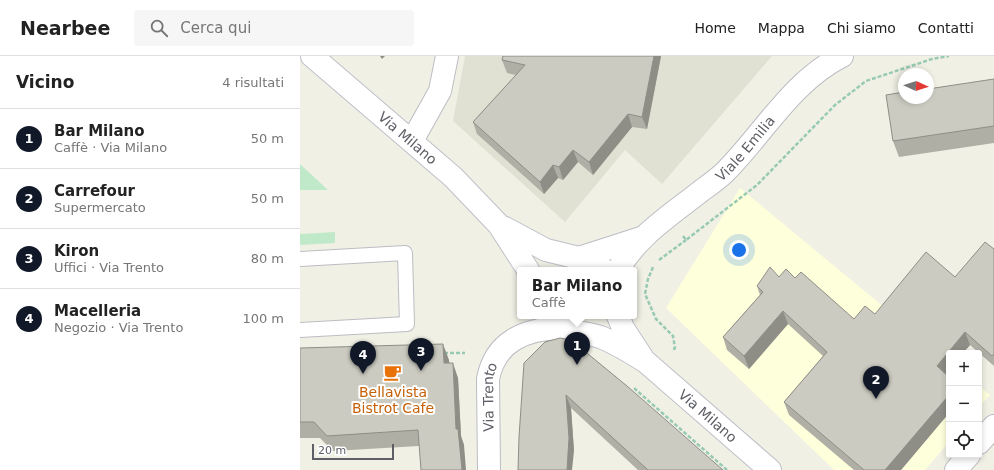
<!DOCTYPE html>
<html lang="it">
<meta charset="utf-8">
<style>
body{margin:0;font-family:"DejaVu Sans",sans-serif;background:#f6f6f6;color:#222}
.controls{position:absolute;right:12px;bottom:12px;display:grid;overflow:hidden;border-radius:4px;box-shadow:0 2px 6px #0003}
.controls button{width:36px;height:36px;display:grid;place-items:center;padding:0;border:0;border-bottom:1px solid #e0e0e0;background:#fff;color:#222;font:20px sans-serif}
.compass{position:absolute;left:598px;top:12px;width:36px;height:36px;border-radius:50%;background:#fff;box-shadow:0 2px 6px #0003;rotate:93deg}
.scale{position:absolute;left:12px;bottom:10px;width:82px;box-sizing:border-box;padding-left:4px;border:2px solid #5d5e66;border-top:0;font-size:11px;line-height:14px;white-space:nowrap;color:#5d5e66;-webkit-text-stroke:3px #fff;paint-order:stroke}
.you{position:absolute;left:439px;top:194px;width:14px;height:14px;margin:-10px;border:3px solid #fff;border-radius:50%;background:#1a73e8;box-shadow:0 0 0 6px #1a73e833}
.badge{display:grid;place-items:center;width:26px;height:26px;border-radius:50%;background:#111827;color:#fff;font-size:13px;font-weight:700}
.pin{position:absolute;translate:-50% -33px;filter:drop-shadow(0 1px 2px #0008)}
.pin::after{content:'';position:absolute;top:21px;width:14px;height:12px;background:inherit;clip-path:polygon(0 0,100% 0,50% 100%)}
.popup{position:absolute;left:217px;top:211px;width:120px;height:52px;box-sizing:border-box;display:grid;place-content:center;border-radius:4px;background:#fff;filter:drop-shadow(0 1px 3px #0005);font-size:13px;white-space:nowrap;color:#767676}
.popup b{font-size:15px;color:#222}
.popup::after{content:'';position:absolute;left:50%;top:100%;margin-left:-8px;border:8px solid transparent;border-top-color:#fff}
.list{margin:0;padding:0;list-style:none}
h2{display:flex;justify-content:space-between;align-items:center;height:52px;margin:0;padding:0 16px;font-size:17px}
h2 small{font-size:13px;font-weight:400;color:#767676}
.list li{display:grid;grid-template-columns:26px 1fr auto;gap:12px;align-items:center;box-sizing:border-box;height:60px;padding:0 16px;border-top:1px solid #e0e0e0}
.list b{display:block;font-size:15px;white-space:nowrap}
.list p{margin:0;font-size:13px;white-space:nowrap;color:#767676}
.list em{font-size:13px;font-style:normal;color:#767676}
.icon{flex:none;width:22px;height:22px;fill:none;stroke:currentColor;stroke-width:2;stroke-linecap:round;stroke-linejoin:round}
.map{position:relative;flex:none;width:694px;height:414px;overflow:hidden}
header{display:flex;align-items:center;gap:24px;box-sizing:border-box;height:56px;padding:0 20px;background:#fff;border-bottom:1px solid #e0e0e0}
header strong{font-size:19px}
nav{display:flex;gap:22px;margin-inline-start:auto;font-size:14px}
.search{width:280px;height:36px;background:#f6f6f6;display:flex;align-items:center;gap:10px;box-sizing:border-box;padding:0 14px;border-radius:4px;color:#767676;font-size:15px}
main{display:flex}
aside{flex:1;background:#fff}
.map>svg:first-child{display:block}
.commercial{fill:#feffdb}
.education{fill:#e0e0d3}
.green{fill:#c0e9ca}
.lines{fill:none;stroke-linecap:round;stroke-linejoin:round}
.lane-casing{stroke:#bcbdc4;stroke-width:16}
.street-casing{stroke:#bcbdc4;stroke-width:24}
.secondary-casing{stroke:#bfc0c9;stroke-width:24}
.path{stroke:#98cab3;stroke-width:2.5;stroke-dasharray:4 2;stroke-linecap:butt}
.lane{stroke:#fff;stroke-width:14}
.street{stroke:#fff;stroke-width:22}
.secondary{stroke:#fff;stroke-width:22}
.wall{fill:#afafa6}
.shaded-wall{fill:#8e8e87}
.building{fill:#cbcbc1;stroke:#8e8e87}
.labels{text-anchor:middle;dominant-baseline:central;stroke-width:4;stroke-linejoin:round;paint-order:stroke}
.street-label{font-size:14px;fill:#5d5e66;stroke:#fff}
.food-label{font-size:14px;fill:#c56008;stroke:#fff}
</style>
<header>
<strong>Nearbee</strong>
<div class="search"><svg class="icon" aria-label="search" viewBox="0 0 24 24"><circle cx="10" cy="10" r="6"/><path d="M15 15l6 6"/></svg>Cerca qui</div>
<nav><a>Home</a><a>Mappa</a><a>Chi siamo</a><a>Contatti</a></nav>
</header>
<main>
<aside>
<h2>Vicino<small>4 risultati</small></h2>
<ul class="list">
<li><span class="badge">1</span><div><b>Bar Milano</b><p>Caffè · Via Milano</p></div><em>50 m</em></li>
<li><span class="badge">2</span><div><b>Carrefour</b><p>Supermercato</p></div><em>50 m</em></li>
<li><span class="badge">3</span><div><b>Kiron</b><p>Uffici · Via Trento</p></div><em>80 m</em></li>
<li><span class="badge">4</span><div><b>Macelleria</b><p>Negozio · Via Trento</p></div><em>100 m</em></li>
</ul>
</aside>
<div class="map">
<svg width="694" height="414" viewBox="0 0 694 414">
<rect width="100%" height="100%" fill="#f0f0e5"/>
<g class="commercial">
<path d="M440 132 649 305V386L625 414H534L366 252Z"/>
<path d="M679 330 690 339 679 351Z"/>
</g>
<path class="education" d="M165 0H472L362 128 325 94 265 166 153 65Z"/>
<g class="green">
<path d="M0 108 28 134H0Z"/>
<path d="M35 176V187L0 189V178Z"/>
</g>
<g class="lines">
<defs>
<path id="lane" d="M0 203 105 197 107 268 0 274"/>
<g id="street">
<path d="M112 85 140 35 147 0"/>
<path d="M279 202 341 182"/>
<path id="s1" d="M318 214C337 180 371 159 401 135 409 129 418 123 425 116 464 77 491 26 542 0"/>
<path d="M679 387 694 370"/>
<path id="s2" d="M189 414 188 323C195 286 224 273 260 272"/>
<path d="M656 414 669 399"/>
</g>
<g id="secondary">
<path id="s3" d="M12 0 153 121 199 169 228 214"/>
<path d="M205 172 246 194 291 205 304 214"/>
<path id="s4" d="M247 260C260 279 284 274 303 282 319 289 332 297 346 306L470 414"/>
<path d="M318 260 323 272 342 301"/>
</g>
</defs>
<use href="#lane" class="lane-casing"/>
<use href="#street" class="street-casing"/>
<use href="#secondary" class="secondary-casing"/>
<g class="path">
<path d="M383 180 386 184 457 129 535 49 566 25 632 3 649 0"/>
<path d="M359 204 386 184"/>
<path d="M353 211 348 223 345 238 356 263 373 280 375 292 372 295"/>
<path d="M144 297H165"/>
<path d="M336 332 335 333 427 414"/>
</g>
<use href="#lane" class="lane"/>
<use href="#street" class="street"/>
<use href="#secondary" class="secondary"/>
</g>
<g class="wall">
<path d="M203 0H361L347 73 332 71 293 119 278 106 263 124 258 122 244 138 177 78 173 66 216 19 207 17 202 4Z"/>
<path d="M694 23V87L599 101 593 85Z"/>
<path d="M694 193V310L670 289 663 297H649L646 318 649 357 601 414H554L489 359 484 346 523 300 488 268 449 313 427 294 423 281 460 239 457 230 479 221 495 222 554 263 575 258 655 221Z"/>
<path d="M0 292 149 304V307L158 322 161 380 164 389 119 390 33 395 20 382H0Z"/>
<path d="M224 307 423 414H338L271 352 274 395Z"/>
</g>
<g class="shaded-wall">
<path d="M80 0H85L82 3Z"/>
<path d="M354 0H361L347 73 342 61Z"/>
<path d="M328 58 332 71 293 119 289 106Z"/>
<path d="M273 94 278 106 263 124 259 111Z"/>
<path d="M253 109 258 122 244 138 240 126Z"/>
<path d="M483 255 488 268 449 313 444 300Z"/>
<path d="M665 276 670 289 663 297H649V314L641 323 637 310Z"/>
<path d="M143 288 149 304 150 323 144 307Z"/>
<path d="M153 307 158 322 161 380 164 389 166 414H162L156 373Z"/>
<path d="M266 339 271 352 274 395 272 414H267Z"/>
<path d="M649 339V357L601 414H585Z"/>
</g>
<g class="building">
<path d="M203 0H354L342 61 328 58 289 106 273 94 259 111 253 109 240 126 173 66 225 9 202 4Z"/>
<path d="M694 23V70L593 85 586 39 604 36V42H628V33Z"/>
<path d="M685 186 694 193V298L692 300 665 276 637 310 649 321V339L585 414H564L484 346 527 296 483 255 444 300 423 281 463 236 457 230 470 211 479 221 486 213 495 222 501 216 554 263 565 250 575 258 626 196 655 221Z"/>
<path d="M260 282 271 284 327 330 423 414H348L266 339 269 382 267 414H218L219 381 224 307 245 286Z"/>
<path d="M143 288 144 307H153L156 373H158L162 414H121L118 374 27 380 14 366H0V292Z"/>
</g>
<defs>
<symbol id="cafe-bare" viewBox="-9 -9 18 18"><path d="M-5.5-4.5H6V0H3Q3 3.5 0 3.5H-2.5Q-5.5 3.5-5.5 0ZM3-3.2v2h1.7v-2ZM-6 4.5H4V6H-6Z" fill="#e8710a" stroke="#fff" stroke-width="2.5" paint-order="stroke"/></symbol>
</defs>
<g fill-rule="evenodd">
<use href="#cafe-bare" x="80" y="304" width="25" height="25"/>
</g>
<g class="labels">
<g class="street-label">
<text stroke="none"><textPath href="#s3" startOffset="126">Via Milano</textPath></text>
<text stroke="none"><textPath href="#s1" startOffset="177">Viale Emilia</textPath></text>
<text stroke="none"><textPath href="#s2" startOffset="73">Via Trento</textPath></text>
<text stroke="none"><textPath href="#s4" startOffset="193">Via Milano</textPath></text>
</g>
<g class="food-label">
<text x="93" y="336">Bellavista<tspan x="93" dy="16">Bistrot Cafe</tspan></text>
</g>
</g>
</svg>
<div class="controls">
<button>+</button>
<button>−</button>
<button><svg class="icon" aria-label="locate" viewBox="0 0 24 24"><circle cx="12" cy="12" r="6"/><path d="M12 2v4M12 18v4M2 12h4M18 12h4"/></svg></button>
</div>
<svg class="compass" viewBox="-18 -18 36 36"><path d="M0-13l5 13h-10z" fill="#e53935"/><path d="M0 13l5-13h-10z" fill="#767676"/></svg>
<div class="scale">20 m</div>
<div class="you"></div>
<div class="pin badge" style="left:277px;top:309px">1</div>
<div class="popup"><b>Bar Milano</b>Caffè</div>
<div class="pin badge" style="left:576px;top:343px">2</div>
<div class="pin badge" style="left:121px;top:315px">3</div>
<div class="pin badge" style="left:63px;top:318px">4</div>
</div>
</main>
